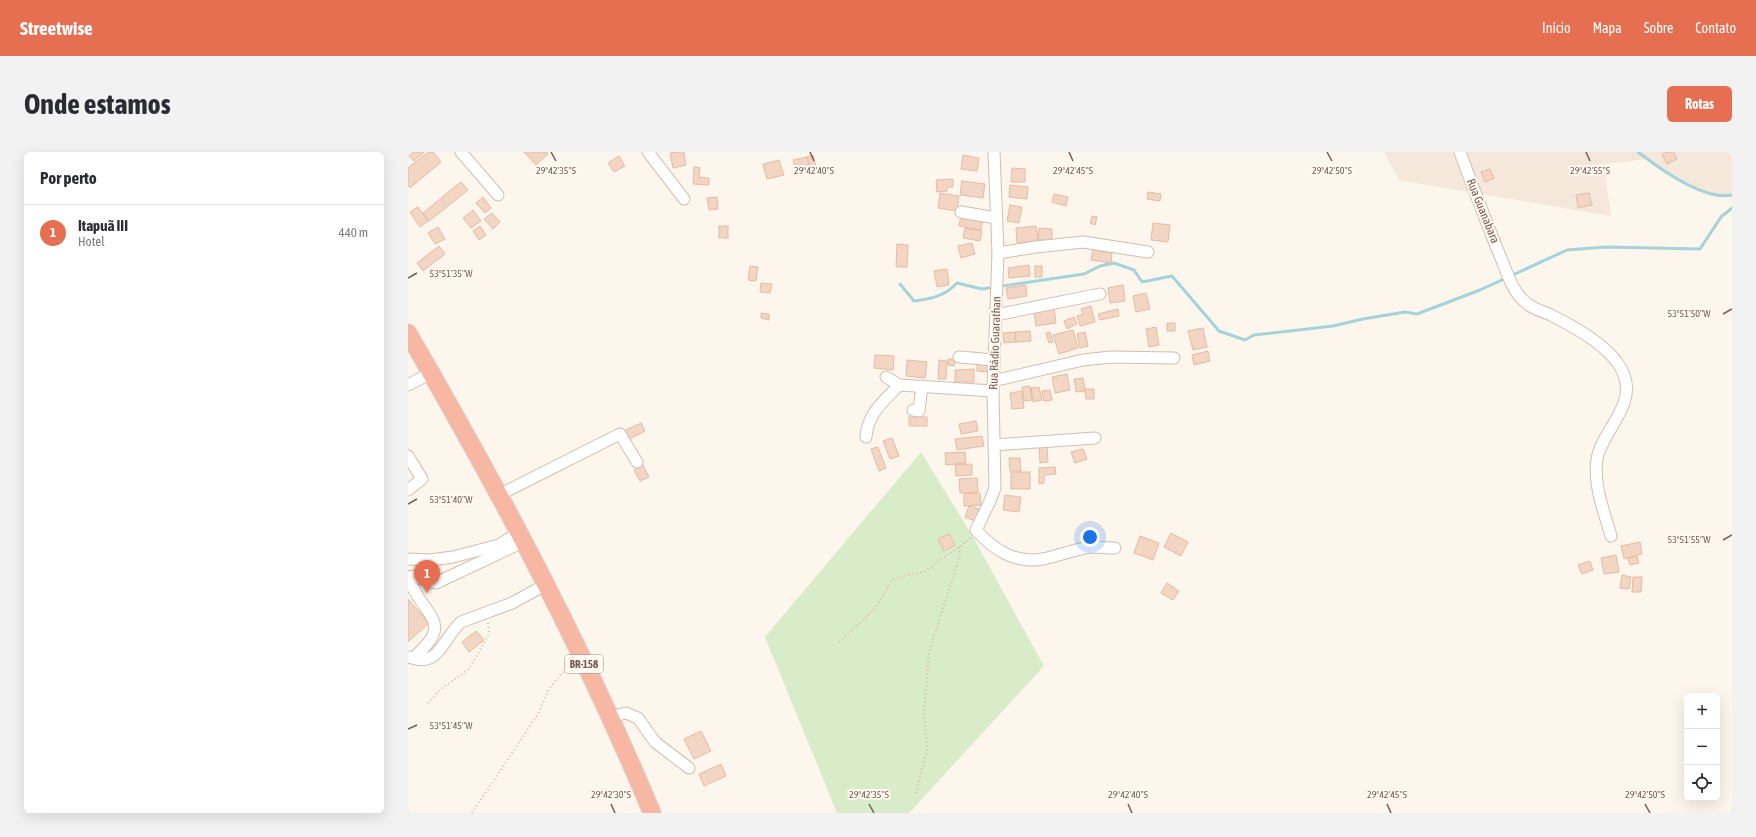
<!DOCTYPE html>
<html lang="pt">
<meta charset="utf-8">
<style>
body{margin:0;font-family:"Asap Condensed",sans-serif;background:#f2f2f3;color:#2b2b33}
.controls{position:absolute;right:12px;bottom:12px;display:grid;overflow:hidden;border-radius:6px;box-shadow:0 4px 16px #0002}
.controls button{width:36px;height:36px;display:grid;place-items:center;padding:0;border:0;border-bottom:1px solid #e1e1e2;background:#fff;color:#2b2b33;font:20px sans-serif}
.you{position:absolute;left:682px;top:385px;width:14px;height:14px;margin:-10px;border:3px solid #fff;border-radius:50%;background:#1a73e8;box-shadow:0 0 0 6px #1a73e833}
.badge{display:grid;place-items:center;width:26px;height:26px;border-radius:50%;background:#e76f51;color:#fff;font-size:13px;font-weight:700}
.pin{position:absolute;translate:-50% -33px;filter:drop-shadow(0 1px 2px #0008)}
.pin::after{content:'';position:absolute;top:21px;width:14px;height:12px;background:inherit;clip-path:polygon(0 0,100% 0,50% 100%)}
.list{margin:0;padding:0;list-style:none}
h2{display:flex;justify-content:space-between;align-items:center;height:52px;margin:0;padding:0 16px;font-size:17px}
h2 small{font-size:13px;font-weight:400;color:#7c7c81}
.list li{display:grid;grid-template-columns:26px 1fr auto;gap:12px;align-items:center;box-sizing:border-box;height:56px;padding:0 16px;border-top:1px solid #e1e1e2}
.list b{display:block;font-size:15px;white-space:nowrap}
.list p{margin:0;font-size:13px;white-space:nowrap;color:#7c7c81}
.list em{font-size:13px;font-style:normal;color:#7c7c81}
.icon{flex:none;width:22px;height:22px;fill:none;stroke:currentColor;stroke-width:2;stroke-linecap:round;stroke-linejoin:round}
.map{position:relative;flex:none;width:1324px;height:661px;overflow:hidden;border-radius:6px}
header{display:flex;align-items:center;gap:24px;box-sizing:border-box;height:56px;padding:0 20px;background:#e76f51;color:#fff}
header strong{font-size:19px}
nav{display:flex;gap:22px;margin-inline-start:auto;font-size:14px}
.intro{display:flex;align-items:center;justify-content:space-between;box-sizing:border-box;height:96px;padding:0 24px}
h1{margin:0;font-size:28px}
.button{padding:10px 18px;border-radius:6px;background:#e76f51;color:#fff;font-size:14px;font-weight:700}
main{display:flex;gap:24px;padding:0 24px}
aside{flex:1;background:#fff;border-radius:6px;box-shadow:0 4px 16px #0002}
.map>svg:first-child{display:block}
.residential{fill:#f5e8da}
.green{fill:#d8ecc9}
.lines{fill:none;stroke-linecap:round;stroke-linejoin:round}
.stream{stroke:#a5d3da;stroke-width:3}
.building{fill:#f3d5c3;stroke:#e6bba3}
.minor-casing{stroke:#d1beb0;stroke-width:13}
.highway-casing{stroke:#dad1cd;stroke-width:19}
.path{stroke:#d9b8a5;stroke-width:2;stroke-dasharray:1 3;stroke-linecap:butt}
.minor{stroke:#fff;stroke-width:11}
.highway{stroke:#f7b7a3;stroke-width:17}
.ticks{fill:none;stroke:#7a5c4d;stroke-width:1.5}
.labels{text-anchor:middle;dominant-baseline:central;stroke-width:4;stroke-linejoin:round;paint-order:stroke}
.shield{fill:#fffaf3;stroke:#a28b7f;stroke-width:1}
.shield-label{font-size:11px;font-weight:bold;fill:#7a5c4d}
.street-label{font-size:12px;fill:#7a5c4d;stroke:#fffaf3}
.ticks-label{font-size:10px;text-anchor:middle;fill:#7a5c4d;stroke:#fffaf3;stroke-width:4;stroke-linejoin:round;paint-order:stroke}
</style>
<header>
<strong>Streetwise</strong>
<nav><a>Início</a><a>Mapa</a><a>Sobre</a><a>Contato</a></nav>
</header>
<div class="intro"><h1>Onde estamos</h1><a class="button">Rotas</a></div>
<main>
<aside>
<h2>Por perto<small></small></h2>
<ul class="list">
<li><span class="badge">1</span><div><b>Itapuã III</b><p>Hotel</p></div><em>440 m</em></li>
</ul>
</aside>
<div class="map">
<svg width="1324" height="661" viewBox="0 0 1324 661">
<rect width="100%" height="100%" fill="#fdf6ec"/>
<path class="residential" d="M976 0H1324V43L1316 45 1282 35 1240 7 1196 12 1203 64 991 28Z"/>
<path class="green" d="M513 300 565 385 636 514 501 661H429L357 485Z"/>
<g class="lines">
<g class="stream">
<path d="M1230 0C1252 17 1296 49 1324 43"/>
<path d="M492 132 506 149C523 147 537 144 549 131L574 137 676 122 692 114 706 111 726 118 734 130 764 124 811 179 837 188 846 183 925 174 955 167 997 160 1009 162 1072 138 1159 98 1198 95 1292 97 1313 65 1324 56"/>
</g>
</g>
<g class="building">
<path d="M0 0H16L6 9 0 3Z"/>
<path d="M20 0H25L33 10 2 36 0 33V16Z"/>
<path d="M116 0H138L140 2 128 13Z"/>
<path d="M269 0H276L278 13 265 16 262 1Z"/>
<path d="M1258 0H1266L1269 7 1259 12 1254 2Z"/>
<path d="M405 3 408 15 402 17 399 5Z"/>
<path d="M555 3 571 6 569 19 553 17Z"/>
<path d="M211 4 217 14 206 20 200 11Z"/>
<path d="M399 5 402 17 388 20 385 8Z"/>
<path d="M371 8 376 23 359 27 355 12Z"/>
<path d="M286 15 292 16 291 25 301 26V33L285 32Z"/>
<path d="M604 16 617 17V30H603Z"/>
<path d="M1082 17 1086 26 1077 30 1073 20Z"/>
<path d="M545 27V35H539V39L529 40 528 28Z"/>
<path d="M554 29 577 32 575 46 552 43Z"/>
<path d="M53 30 60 38 40 54 33 46Z"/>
<path d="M602 33 620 35 619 47 601 45Z"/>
<path d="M740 40 753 42 752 49 739 47Z"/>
<path d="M532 41 551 44 549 59 530 56Z"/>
<path d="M1181 41 1184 53 1170 56 1168 43Z"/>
<path d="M646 42 660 45 658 54 644 50Z"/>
<path d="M75 45 83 56 77 61 68 51Z"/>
<path d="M309 45 310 57 301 58 299 46Z"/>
<path d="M32 47 39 55 21 69 15 61Z"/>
<path d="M602 53 614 55 611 71 599 69Z"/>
<path d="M10 55 20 69 12 75 2 60Z"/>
<path d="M65 58 73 69 63 76 55 66Z"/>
<path d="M84 61 92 70 85 77 76 67Z"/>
<path d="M553 63 575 66 573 78 551 74Z"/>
<path d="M684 64 689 65 687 73 682 71Z"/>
<path d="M745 71 762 73 760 90 743 88Z"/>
<path d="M72 74 78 83 71 88 65 79Z"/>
<rect x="311" y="74" width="9" height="12"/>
<path d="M628 74 630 89 609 91 608 76Z"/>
<path d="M30 75 37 87 27 92 20 81Z"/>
<path d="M557 76 574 79 572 89 555 86Z"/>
<path d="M631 76 644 77V89L630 88Z"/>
<path d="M564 91 567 102 553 106 550 94Z"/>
<path d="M489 92 500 93 499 115H488Z"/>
<path d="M31 94 37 102 15 119 9 111Z"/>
<path d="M685 98 704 101 703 111 683 108Z"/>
<path d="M621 113 622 124 601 126 600 116Z"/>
<path d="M342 114 350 115 348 129 340 128Z"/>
<rect x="627" y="114" width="7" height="11"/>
<path d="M539 117 541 133 529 135 526 119Z"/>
<path d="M353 131 364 132 362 141 352 140Z"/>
<path d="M618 133 619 144 600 147 598 136Z"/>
<path d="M715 133 717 149 702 151 700 136Z"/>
<path d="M738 141 742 157 728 160 725 144Z"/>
<path d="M683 154 687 170 672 174 669 164 675 162 673 157Z"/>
<path d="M646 157 648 171 628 174 626 159Z"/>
<path d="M710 157 711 164 692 168 690 162Z"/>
<path d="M353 161 361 162V168L353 166Z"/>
<path d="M666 165 669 172 659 177 656 169Z"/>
<rect x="759" y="171" width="8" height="8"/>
<path d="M748 175 751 193 741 195 738 177Z"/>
<path d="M795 176 799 195 785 198 780 179Z"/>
<path d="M665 178 670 196 651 202 645 183Z"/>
<path d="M622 179 623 189 608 190 607 180Z"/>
<path d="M607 180 608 190 596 191 595 181Z"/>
<path d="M642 180 645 190 641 191 638 181Z"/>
<path d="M677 180 680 194 672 196 669 182Z"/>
<path d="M800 199 802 209 786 213 784 203Z"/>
<path d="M467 203 486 204 485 218 466 216Z"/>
<path d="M540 207H547L546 214 540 213Z"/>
<path d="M499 208 519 210 517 226 498 224Z"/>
<path d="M531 208 539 209 538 227H530Z"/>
<path d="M569 210 581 211 580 220 569 219Z"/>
<path d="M566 217V230H547V218Z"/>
<path d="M659 222 662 238 647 241 644 225Z"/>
<path d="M675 226 677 239 668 240 666 227Z"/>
<path d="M622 234 624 248 616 249 614 235Z"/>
<path d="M631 235 634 248 625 250 623 236Z"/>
<path d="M677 237H686V247H678Z"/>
<path d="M642 238 644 248 636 249 634 239Z"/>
<path d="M614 239 616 256 604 257 602 241Z"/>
<rect x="501" y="265" width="18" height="9"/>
<path d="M568 269 570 279 553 282 551 272Z"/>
<path d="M233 271 237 279 220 288 216 279Z"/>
<path d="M574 284 576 294 549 298 547 287Z"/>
<path d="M484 286 491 304 482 307 475 289Z"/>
<path d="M639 294 640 310 632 311 631 295Z"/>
<path d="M470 295 478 316 471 319 463 297Z"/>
<path d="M675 297 679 307 667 311 663 300Z"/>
<path d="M557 300 558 311 538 313 537 301Z"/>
<path d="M601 306H612L613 319H602Z"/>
<path d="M564 312V323L548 324 547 313Z"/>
<path d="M235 313 241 325 232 329 226 318Z"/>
<path d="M647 315 648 322 636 323V331L631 332V316Z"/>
<rect x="603" y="320" width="19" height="17"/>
<path d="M569 326 570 340 552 341 551 327Z"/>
<path d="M572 341 573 353 556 354V342Z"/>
<path d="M597 343 613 345 611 360 595 358Z"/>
<path d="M561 354 571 357 567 369 557 365Z"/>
<path d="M763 381 780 390 773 404 756 395Z"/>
<path d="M541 382 547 393 536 399 530 387Z"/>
<path d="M732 384 751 391 745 408 726 401Z"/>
<path d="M1232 390 1234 402 1216 407 1213 394Z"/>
<path d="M1208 403 1211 420 1196 422 1193 406Z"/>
<path d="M1229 404 1231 411 1222 413 1220 406Z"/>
<path d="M1182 409 1185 418 1174 422 1170 413Z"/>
<path d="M1214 423 1223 425 1221 437 1212 436Z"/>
<path d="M1225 425H1234L1233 440H1224Z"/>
<path d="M759 431 771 439 765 448 753 441Z"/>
<path d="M0 447 21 471 0 490Z"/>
<path d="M68 479 76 488 61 500 54 490Z"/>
<path d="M293 579 303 599 286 607 276 587Z"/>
<path d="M313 612 318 624 296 634 291 622Z"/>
</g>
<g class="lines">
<defs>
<g id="minor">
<path d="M53 0 90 43"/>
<path d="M240 0 276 47"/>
<path d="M586 0 590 101 585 239 587 336 582 349 568 378C586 398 607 412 635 407 651 404 666 397 683 395 691 395 699 396 707 396"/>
<path d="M1052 0C1064 33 1077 66 1090 99 1097 114 1102 135 1114 147 1122 156 1133 159 1143 163 1168 176 1206 196 1216 223 1228 254 1194 279 1189 307 1185 333 1196 359 1203 384"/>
<path d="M553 60 588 66"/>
<path d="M590 101 628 95 675 90 740 100"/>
<path d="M588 163 692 142"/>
<path d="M551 205 586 208"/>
<path d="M478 225 491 233 585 239"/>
<path d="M585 229 675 208 703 205 766 206"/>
<path d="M0 233 23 221"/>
<path d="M505 258 511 259 514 234"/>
<path d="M458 285C460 261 475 250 491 233"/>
<path d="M586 293 687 286"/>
<path d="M0 304 14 327 0 338"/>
<path d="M91 343 212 282 229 310"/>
<path d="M0 407 22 408 45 405 91 393 110 381"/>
<path d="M0 505 5 506C47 470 18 467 2 430L4 424 28 431 115 390"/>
<path d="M5 506C31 515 36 485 53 470L104 451 137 433"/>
<path d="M201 565 218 561 230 566 247 590 281 616"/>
</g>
<path id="highway" d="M0 181C90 336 175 495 244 661"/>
</defs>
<use href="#minor" class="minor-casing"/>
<use href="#highway" class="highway-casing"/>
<g class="path">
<path d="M431 490 466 458 485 427 517 419 563 386"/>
<path d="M20 551 33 537 61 517 81 482 80 471"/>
<path d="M508 641 519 598 516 562 521 500 552 403 551 394"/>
<path d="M64 661 130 562 141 537 153 522 163 514"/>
</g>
<use href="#minor" class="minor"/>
<use href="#highway" class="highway"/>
</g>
<path class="ticks" d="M143 0 148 9M402 0 406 9M661 0 665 9M919 0 924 9M1178 0 1182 9M0 126 9 121M1315 162 1324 157M0 352 9 347M1315 388 1324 383M0 577 9 573M203 652 207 661M461 652 466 661M720 652 724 661M979 652 983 661M1237 652 1242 661"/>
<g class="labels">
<rect class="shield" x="157" y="503" width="38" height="18" rx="3"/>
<g class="shield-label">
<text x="176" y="512">BR-158</text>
</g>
<g class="street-label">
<text transform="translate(1075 59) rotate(68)">Rua Guanabara</text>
<text transform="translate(587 191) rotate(-88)">Rua Rádio Guarathan</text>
</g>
</g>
<g class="ticks-label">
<text x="148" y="22">29°42'35"S</text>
<text x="406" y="22">29°42'40"S</text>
<text x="665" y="22">29°42'45"S</text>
<text x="924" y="22">29°42'50"S</text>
<text x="1182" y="22">29°42'55"S</text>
<text x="43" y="125">53°51'35"W</text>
<text x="1281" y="165">53°51'50"W</text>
<text x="43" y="351">53°51'40"W</text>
<text x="1281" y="391">53°51'55"W</text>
<text x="43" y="577">53°51'45"W</text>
<text x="203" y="646">29°42'30"S</text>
<text x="461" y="646">29°42'35"S</text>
<text x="720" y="646">29°42'40"S</text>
<text x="979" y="646">29°42'45"S</text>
<text x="1237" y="646">29°42'50"S</text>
</g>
</svg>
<div class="controls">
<button>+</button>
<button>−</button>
<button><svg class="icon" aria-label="locate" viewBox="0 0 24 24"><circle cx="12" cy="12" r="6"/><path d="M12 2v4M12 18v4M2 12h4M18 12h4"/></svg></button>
</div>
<div class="you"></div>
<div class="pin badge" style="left:19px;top:441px">1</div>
</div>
</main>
